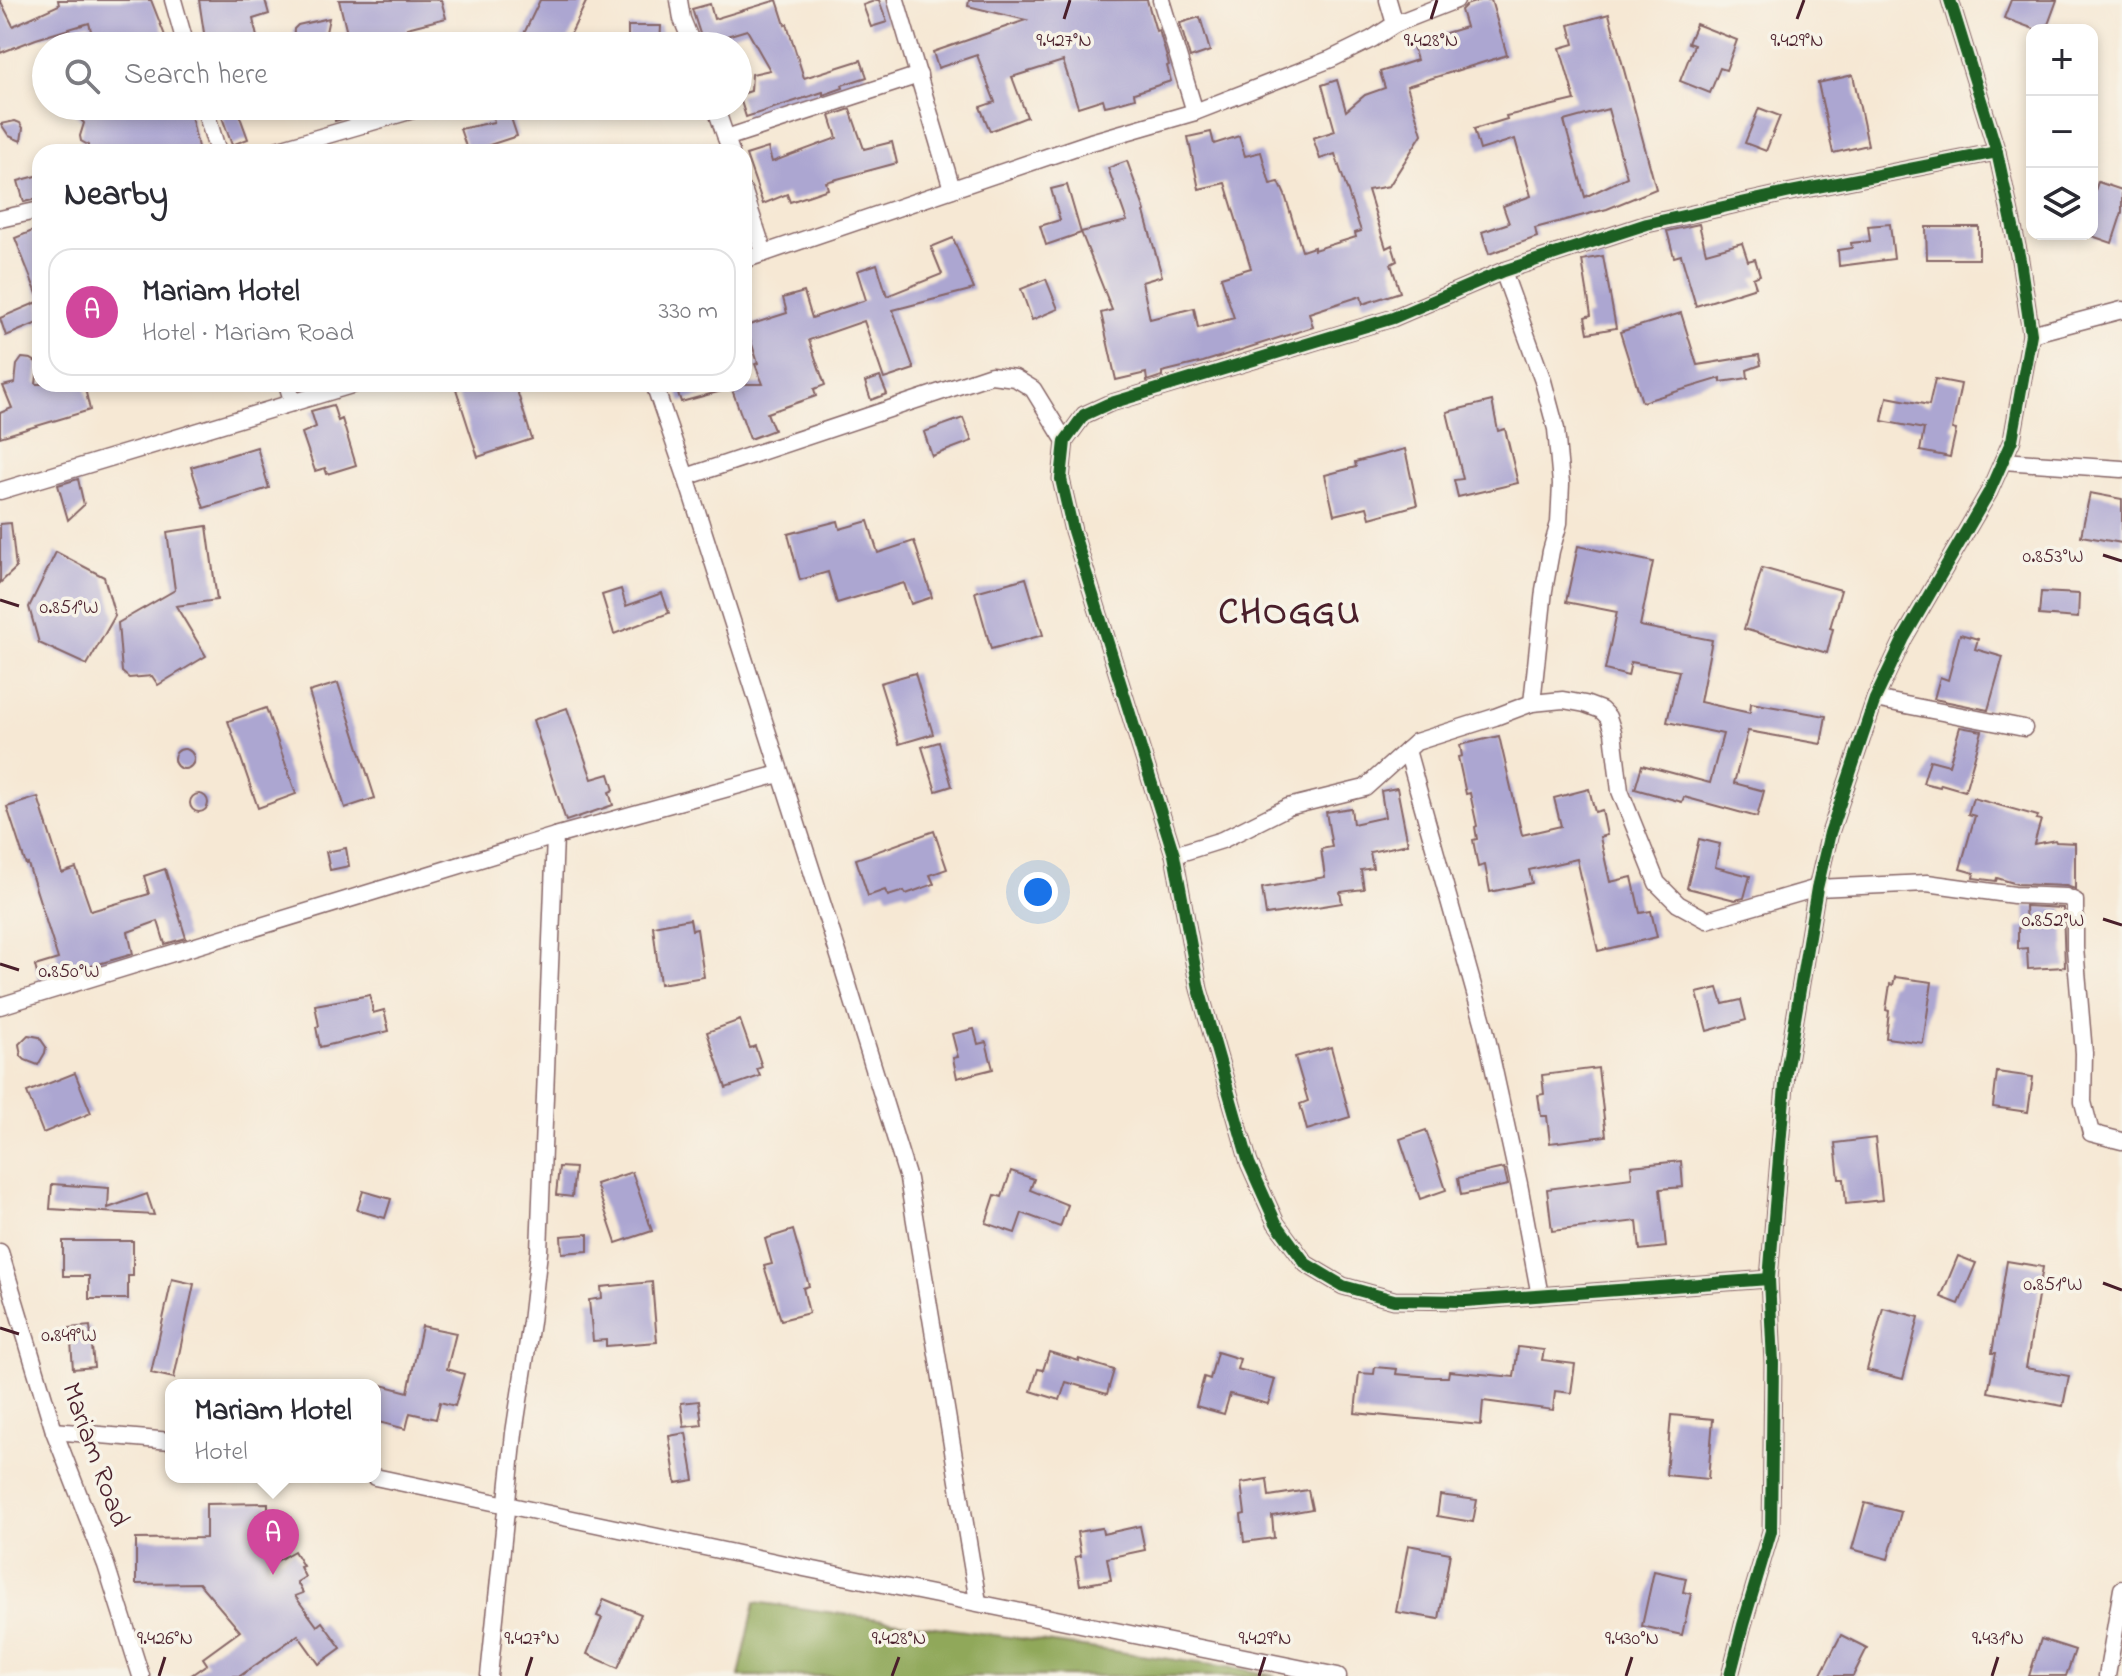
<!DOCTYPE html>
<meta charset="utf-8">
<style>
body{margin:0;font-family:"Indie Flower",sans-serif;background:#f7f7f7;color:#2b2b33}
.controls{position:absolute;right:24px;top:24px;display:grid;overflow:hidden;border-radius:16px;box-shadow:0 4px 12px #0003}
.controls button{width:72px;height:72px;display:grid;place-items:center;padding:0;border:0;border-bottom:2px solid #e1e1e2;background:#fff;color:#2b2b33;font:40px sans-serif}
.you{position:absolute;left:1038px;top:892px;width:28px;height:28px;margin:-20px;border:6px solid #fff;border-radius:50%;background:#1a73e8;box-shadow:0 0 0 12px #1a73e833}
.badge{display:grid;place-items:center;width:52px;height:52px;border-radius:50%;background:#111827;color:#fff;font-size:26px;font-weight:700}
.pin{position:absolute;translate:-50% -66px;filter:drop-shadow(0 2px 4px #0008)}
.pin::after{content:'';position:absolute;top:42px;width:28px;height:24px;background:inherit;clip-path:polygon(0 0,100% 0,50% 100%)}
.popup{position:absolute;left:165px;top:1379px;width:216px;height:104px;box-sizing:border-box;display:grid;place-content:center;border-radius:16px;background:#fff;filter:drop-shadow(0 2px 6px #0005);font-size:26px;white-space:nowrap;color:#7c7c81}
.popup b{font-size:30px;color:#2b2b33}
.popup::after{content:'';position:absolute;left:50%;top:100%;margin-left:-16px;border:16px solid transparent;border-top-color:#fff}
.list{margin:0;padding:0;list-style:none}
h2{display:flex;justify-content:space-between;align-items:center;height:104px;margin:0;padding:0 32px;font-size:34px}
h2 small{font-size:26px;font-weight:400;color:#7c7c81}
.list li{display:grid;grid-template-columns:52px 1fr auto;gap:24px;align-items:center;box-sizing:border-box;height:128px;margin:0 16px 16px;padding:0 16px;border:2px solid #e1e1e2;border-radius:24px}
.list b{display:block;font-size:30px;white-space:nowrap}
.list p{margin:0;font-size:26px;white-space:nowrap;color:#7c7c81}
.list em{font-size:26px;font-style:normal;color:#7c7c81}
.icon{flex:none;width:44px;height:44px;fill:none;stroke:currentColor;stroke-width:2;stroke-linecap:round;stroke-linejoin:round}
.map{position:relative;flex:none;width:2122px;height:1676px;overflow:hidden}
.search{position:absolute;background:#fff;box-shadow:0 4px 12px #0003;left:32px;top:32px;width:720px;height:88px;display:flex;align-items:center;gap:20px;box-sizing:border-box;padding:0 28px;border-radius:44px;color:#7c7c81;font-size:30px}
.panel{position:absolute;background:#fff;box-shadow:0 4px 12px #0003;left:32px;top:144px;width:720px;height:248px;border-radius:24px}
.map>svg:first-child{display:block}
.forest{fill:#90a85a;stroke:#6d6442;stroke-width:2}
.building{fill:#aca6d1;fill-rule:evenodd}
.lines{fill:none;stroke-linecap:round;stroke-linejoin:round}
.street-casing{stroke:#866566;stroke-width:19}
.street{stroke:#fff;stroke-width:16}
.cycleway-casing{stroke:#f7f3e8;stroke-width:17}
.cycleway{stroke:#1b5e20;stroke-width:12}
.ticks{fill:none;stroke:#4a1f2b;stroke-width:3}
.labels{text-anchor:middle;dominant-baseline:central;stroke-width:7;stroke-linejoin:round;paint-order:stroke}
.street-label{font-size:28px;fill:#4a1f2b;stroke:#f7f3e8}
.district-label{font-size:36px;font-weight:bold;letter-spacing:2px;fill:#4a1f2b;stroke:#f7f3e8}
.ticks-label{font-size:20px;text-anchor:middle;fill:#4a1f2b;stroke:#f7f3e8;stroke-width:7;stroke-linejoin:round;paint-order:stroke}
</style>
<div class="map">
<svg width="2122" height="1676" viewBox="0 0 2122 1676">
<rect width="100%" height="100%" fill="#f7f3e8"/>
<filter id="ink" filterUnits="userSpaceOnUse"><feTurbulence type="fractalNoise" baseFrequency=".0125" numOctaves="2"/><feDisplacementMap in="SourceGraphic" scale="16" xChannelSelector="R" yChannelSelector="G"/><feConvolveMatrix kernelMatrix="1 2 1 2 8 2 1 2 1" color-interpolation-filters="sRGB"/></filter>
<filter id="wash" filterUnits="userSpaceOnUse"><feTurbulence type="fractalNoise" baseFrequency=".006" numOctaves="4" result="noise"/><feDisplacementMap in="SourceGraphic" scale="32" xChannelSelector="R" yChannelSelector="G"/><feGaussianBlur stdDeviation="1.8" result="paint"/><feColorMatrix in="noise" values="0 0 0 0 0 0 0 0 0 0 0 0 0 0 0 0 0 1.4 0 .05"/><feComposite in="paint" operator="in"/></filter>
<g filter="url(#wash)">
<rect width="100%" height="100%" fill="#f6e8d4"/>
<path class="forest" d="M755 1602 1242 1669 1276 1676H739Z"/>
<g id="blocks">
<g class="building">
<path d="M0 0 13 26 59 5 58 0H151L169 46H143L141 42 125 46H95L89 23 36 39 0 53Z"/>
<path d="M199 0H265L269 14 253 19 259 46H206Z"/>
<path d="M339 0H441L446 18 407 28 413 46H350Z"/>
<path d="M540 0H587L565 46H518Z"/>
<path d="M777 0 785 25 787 24 804 78 861 60 867 77 842 85 843 88 823 95V92L746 117 739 95 751 91 752 74 770 70 747 30 703 43 692 9 710 4 714 19Z"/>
<path d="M877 0H879L887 22 871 27 863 5Z"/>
<path d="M969 0H1147L1156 31 1159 30 1169 65 1167 66 1171 81 1134 93 1135 98 1114 104 1105 106 1103 99 1078 107 1063 61 1012 77 1027 117 990 131 980 107 995 102 977 55 938 68 933 52 1026 20 968 6Z"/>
<path d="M1481 0H1491L1507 55 1407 86 1422 134 1389 186 1368 190 1386 248 1392 245 1397 261 1391 264 1400 292 1363 304 1361 296 1309 313 1313 327 1203 362 1162 372V376L1147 381 1146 373 1116 380 1101 313 1112 310 1081 232 1127 221 1108 168 1127 161 1145 211 1144 212 1162 276 1142 282 1150 319 1194 308 1198 328 1234 318 1221 277 1251 268 1225 183 1199 189 1188 137 1211 132 1214 144 1239 136 1245 156 1261 152 1270 184 1279 182 1285 195 1302 251 1314 247V250L1356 237 1355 233 1361 231 1335 154 1320 159 1313 138 1335 131 1322 85 1337 80 1346 111 1365 95 1385 88 1380 72 1417 60 1412 43 1466 27 1461 10 1466 5Z"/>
<path d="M2011 0H2057L2046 30H2037L2004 18Z"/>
<path d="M1609 14 1656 189 1607 209 1535 228 1537 237 1489 254 1482 232 1509 223 1503 206 1531 196 1515 139 1480 150 1474 129 1507 119 1506 116 1575 100 1560 48 1574 44 1569 25ZM1608 109 1627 177 1585 197 1564 121Z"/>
<path d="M1200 17 1210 51 1190 58 1180 23Z"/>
<path d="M329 18 323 46H293L294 29 298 25Z"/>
<path d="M1696 24 1737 40 1726 70 1720 68 1710 93 1680 81 1694 45 1688 43Z"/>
<path d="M628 26H661L660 46H628Z"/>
<path d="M1853 75 1868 145 1833 153 1818 83Z"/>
<path d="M67 106H189L199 152H88V145L81 141 80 136 84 123Z"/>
<path d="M218 106H236L248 139 232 145Z"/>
<path d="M334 106H359L353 116 335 121Z"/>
<path d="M491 106H507L517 136 468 152 460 129 494 122Z"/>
<path d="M1759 108 1780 116 1766 151 1745 143Z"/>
<path d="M850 109 864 149 892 142 897 163 826 182 828 189 790 202 787 194 763 204 746 155 768 148 772 162 837 138 830 116Z"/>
<path d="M15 121 20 123 23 128 21 141 9 136 1 124Z"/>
<path d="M40 175V198L24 202 18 181Z"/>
<path d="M2098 182 2122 190V212L2112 243 2092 236V199Z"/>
<path d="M1067 185 1081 233 1046 245 1040 226 1060 220 1051 189Z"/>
<path d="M1699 224 1706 253 1742 243 1748 261 1755 259 1760 275 1753 278 1756 287 1696 306 1681 255 1674 257 1667 231Z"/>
<path d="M1890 224 1894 259 1839 266 1838 250 1852 248 1851 243 1870 241 1868 226Z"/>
<path d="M1926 227H1979V259H1927Z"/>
<path d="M35 230 40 242 39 299 15 238Z"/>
<path d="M953 238 974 289 893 310 914 369 884 379 864 321 809 340 825 385 814 389 816 396 767 413 774 430 750 439 730 384H763L755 364 758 363 746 326 787 313 783 298 804 292 812 318 866 300 857 271 877 264 887 296 942 274 931 247Z"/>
<path d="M1603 256 1616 328 1588 333 1585 317 1591 315 1582 260Z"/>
<path d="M1046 279 1058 309 1032 320 1021 289Z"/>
<path d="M40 301V322L6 336 0 318Z"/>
<path d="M1681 313 1697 365 1759 355 1761 365 1747 370 1748 378 1721 382V378L1642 402 1620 332Z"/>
<path d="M22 358 31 359 36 362 38 367 36 384H84L90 410 0 437V413L12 408 3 386 15 383 17 365Z"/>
<path d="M880 377 887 394 871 400 865 382Z"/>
<path d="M1935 379 1961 384 1952 429 1956 430 1950 457 1920 451 1924 429 1882 421 1887 397 1929 405Z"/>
<path d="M473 384H515L532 439 478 457 456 389Z"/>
<path d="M675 384H728L729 389 681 402Z"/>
<path d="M1492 401 1498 431 1505 429 1518 483 1458 497 1454 480 1463 479 1447 412Z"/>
<path d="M333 405 338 421 342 419 356 465 327 474 325 468 315 471 302 433 316 427 311 411Z"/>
<path d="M963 418 972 441 932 456 924 432Z"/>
<path d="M257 447 269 488 204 508 191 467Z"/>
<path d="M1405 449 1417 505 1370 518 1367 507 1334 515 1325 475 1356 467 1355 462Z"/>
<path d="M78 479 84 505 68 520 58 485Z"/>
<path d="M2090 493 2122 499V543L2081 536Z"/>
<path d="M838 521 840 529 868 521 878 553 914 541 932 597 911 604 904 583 837 603 828 572 800 580 788 534Z"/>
<path d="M11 523 16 568 0 583V524Z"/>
<path d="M207 526 217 600 176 606 206 656 158 685 152 676 129 678 122 672 118 623 175 590 167 532Z"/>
<path d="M1578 546 1653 562 1640 626 1712 640 1700 702 1750 713 1751 703 1826 716 1821 744 1748 731 1734 783 1764 791 1757 817 1684 797 1682 802 1635 789 1642 765 1710 783 1723 734 1667 722 1679 671 1631 662 1628 676 1605 670 1617 612 1566 602Z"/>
<path d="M56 552 104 577 115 616 87 665 39 643 29 607Z"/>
<path d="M1762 568 1841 590 1830 628 1833 629 1827 653 1744 629Z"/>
<path d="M1026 578 1043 635 991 649 975 592Z"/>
<path d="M621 589 626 606 662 593 669 613 614 634 602 595Z"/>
<path d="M2041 592 2079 594 2078 618 2039 615Z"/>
<path d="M1960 634 1978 639 1975 649 2003 657 1988 710 1934 699 1940 677 1948 680Z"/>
<path d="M915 673 933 734 899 744 880 683Z"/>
<path d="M338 683 375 798 345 808 309 692Z"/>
<path d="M266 708 296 794 258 808 228 721Z"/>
<path d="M567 708 592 779 609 774 614 790 609 792 613 805 566 821 533 720Z"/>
<path d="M1960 727 1982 731 1965 791 1941 784 1940 787 1923 783 1930 760 1949 765Z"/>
<path d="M1499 736 1522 835 1561 826 1554 798 1589 789 1595 812 1602 810 1607 835 1600 837 1610 882 1632 877 1640 913 1651 911 1657 937 1598 951 1577 859 1529 870 1532 883 1490 892 1485 865 1478 867 1473 840 1477 839 1475 827 1477 826 1470 793 1466 794 1458 757 1462 756 1460 745Z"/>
<path d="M939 742 952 786 936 791 922 747Z"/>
<circle cx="184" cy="759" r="10"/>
<path d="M1397 788 1408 844 1370 852 1373 868 1361 870 1364 889 1340 892 1342 903 1266 915 1262 888 1325 877 1321 849 1332 847 1326 812 1351 808 1353 824 1385 817 1381 791Z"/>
<circle cx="199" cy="803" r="9"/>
<path d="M38 797 62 873 76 868 91 911 149 894 144 876 165 869 186 938 165 944 158 921 128 932 133 954 39 981 35 966 58 959 28 864 26 865 7 807Z"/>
<path d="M1973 798 2038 816 2036 819 2041 820 2034 844 2055 840 2056 842 2075 843V889L2066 886 2017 884 1997 878 1996 881 1973 878 1974 873 1960 869 1975 816 1968 814Z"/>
<path d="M934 831 947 869 930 875 934 884 906 894 904 891 888 896 885 890 868 896 856 859Z"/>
<path d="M1699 839 1720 844 1715 867 1750 876 1744 898 1735 900 1687 888Z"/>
<path d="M346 848 349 866 330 870 326 852Z"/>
<path d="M2025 906 2063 908 2065 967 2028 969 2027 948 2018 949V928L2026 927Z"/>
<path d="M690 919 692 930 697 929 704 977 660 984 653 926Z"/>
<path d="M1895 977 1932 982 1923 1043 1886 1038 1889 1011 1886 1010 1890 984 1893 985Z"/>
<path d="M1718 988 1723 1004 1741 1000 1746 1020 1707 1031 1697 993Z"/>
<path d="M370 995 373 1013 384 1010 389 1031 320 1047 316 1027 319 1026 315 1005Z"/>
<path d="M740 1020 750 1048 755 1046 762 1067 757 1069 760 1076 726 1088 707 1032Z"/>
<path d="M974 1029 978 1044 986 1042 993 1069 957 1078 953 1058 958 1057 952 1034Z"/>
<path d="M28 1035 39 1037 46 1047 45 1053 38 1065 25 1060 21 1056 19 1044Z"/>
<path d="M1331 1047 1350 1117 1307 1130 1300 1104 1308 1101 1295 1057Z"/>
<path d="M1598 1068 1606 1136 1550 1143 1547 1116H1541L1538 1095 1544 1094 1542 1075Z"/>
<path d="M1997 1072 2033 1077 2028 1112 1993 1107Z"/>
<path d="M75 1073 91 1113 43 1133 27 1092Z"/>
<path d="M1426 1130 1446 1190 1420 1199 1400 1139Z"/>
<path d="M1875 1138 1882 1200 1846 1204 1844 1179H1839L1835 1143Z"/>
<path d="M1681 1161 1683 1187 1660 1189 1666 1247 1640 1250 1637 1221 1552 1231 1547 1189 1632 1178 1631 1166Z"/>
<path d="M559 1167 575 1168 572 1197 556 1195Z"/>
<path d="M1504 1168 1508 1185 1461 1195 1458 1178Z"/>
<path d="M1011 1171 1034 1179 1030 1190 1068 1205 1060 1227 1022 1213 1015 1233 986 1223 995 1195 1002 1197Z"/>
<path d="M632 1172 652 1231 616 1243 596 1184Z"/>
<path d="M52 1184 109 1188 108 1208 147 1194 154 1215 50 1209Z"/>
<path d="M363 1191 391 1199 385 1218 357 1210Z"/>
<path d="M793 1230 809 1286 803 1288 809 1313 781 1320 764 1266 772 1264 765 1239Z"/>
<path d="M588 1234V1251L562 1253 561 1236Z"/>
<path d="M63 1241H133V1276H128V1299H89V1276H63Z"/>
<path d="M1958 1256 1976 1263 1959 1304 1941 1297Z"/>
<path d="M2007 1261 2043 1267 2026 1368 2069 1376 2063 1406 1988 1392 1996 1353H1992Z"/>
<path d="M172 1279 194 1284 174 1378 151 1373Z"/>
<path d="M652 1282 657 1342 606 1346V1340L593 1341 589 1300 602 1298 601 1287Z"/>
<path d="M1883 1308 1919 1317 1903 1379 1867 1370Z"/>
<path d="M90 1326 94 1367 73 1369 70 1328Z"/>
<path d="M422 1326 456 1333 447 1369 464 1374 455 1406 440 1402 436 1419 410 1413 406 1429 375 1421V1413L382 1385 408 1392Z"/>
<path d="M1518 1347 1544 1350 1542 1360 1575 1364 1571 1393 1555 1391 1553 1410 1483 1401 1481 1425 1355 1413 1359 1373 1374 1374 1375 1367 1397 1369 1396 1374 1433 1377H1448L1449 1371 1514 1377Z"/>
<path d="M1049 1352 1079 1361V1359L1114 1370 1107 1394 1066 1382 1060 1400 1031 1391 1038 1369 1043 1370Z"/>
<path d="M1217 1352 1240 1359 1237 1369 1275 1379 1268 1404 1230 1394 1224 1414 1196 1406 1204 1377 1210 1379Z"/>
<path d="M699 1401 702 1425 684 1427 681 1403Z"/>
<path d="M1671 1415 1713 1419 1708 1479 1666 1475Z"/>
<path d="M686 1433 694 1480 676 1483 669 1436Z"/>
<path d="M1267 1479 1269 1496 1308 1490 1312 1509 1272 1516 1274 1538 1244 1542 1241 1515 1245 1514 1241 1483Z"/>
<path d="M1440 1495 1477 1500 1473 1522 1437 1516Z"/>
<path d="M268 1503V1566L294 1551 303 1566 300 1567 305 1577 297 1582 303 1593 295 1596 317 1626 322 1622 341 1648 319 1664 298 1635 240 1676H190L207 1664 203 1658 240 1631 199 1583 136 1584V1539L206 1538V1504Z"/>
<path d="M1865 1503 1901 1512 1888 1559 1852 1549Z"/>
<path d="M1140 1526 1145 1550 1107 1558 1111 1580 1080 1585 1075 1557 1081 1556 1077 1532 1102 1528 1103 1534Z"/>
<path d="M1408 1545 1450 1553 1439 1619 1396 1612Z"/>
<path d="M1654 1571 1686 1578 1683 1592 1691 1594 1682 1635 1642 1626Z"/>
<path d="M604 1599 641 1614 618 1668 587 1654 602 1618 597 1616Z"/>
<path d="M1841 1635 1867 1648 1853 1676H1820Z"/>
<path d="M2041 1639 2075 1650 2066 1676H2029Z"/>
</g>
</g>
</g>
<g filter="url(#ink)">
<use href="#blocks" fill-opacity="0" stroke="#866566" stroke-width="2"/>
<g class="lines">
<defs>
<g id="street">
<path d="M173 0 186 46"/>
<path d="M679 0 682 19 693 46"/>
<path d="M896 0 952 189"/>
<path d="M1161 0 1195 112"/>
<path d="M1395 24 1456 0"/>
<path d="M204 106 218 152"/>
<path d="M715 106 731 152"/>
<path d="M726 138 919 75"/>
<path d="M269 152 427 106"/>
<path d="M744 192 764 253"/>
<path d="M0 219 40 210"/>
<path d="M744 260 1091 142 1195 112 1331 59 1372 39 1395 24 1388 0"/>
<path d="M1503 271 1543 381 1556 429 1561 484 1559 523 1551 551 1544 590 1532 703"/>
<path d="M2031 334 2122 310"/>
<path d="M287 384 293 403"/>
<path d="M654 384 686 477 841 962 908 1179 978 1602"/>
<path d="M2003 461 2122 469"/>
<path d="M686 477 991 375 1015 378 1033 389 1065 441"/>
<path d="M0 491 355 384"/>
<path d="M1875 699 2024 728"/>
<path d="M1407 750 1485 1029 1519 1184 1540 1296"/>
<path d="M1174 855 1222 840 1288 807 1365 788 1416 742 1495 717 1532 703 1563 700 1585 704 1601 710 1608 717 1613 732 1620 791 1657 883 1678 904 1707 920 1817 888 1927 883 2014 895 2066 897 2075 901V948L2084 1053 2083 1102 2091 1133 2122 1141"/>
<path d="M0 1006 555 836 779 774"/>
<path d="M0 1252 54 1431 106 1565 141 1676"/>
<path d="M1769 1279 1466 1301 1394 1300 1343 1286 1306 1264 1276 1223 1249 1163 1199 989 1174 855 1073 531 1061 479 1065 441 1084 415 1108 404 1393 318 1503 271 1647 224 1791 192 1997 152"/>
<path d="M54 1431 171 1441"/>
<path d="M375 1477 794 1566 1338 1676"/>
<path d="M489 1676 514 1433 531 1322 539 1252 555 836"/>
<path d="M1730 1676 1743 1625 1771 1531 1773 1363 1769 1279 1786 1073 1817 888 1830 833 1875 699 1904 638 1989 492 2012 440 2031 334 2020 260 1997 152 1950 0"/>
<path d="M2107 1676 2122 1589"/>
</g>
</defs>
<use href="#street" class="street-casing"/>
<use href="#street" class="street"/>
<defs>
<g id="cycleway">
<path d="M1769 1279 1466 1301 1394 1300 1343 1286 1306 1264 1276 1223 1249 1163 1199 989 1174 855 1073 531 1061 479 1065 441 1084 415 1108 404 1393 318 1503 271 1647 224 1791 192 1997 152"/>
<path d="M1730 1676 1743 1625 1771 1531 1773 1363 1769 1279 1786 1073 1817 888 1830 833 1875 699 1904 638 1989 492 2012 440 2031 334 2020 260 1997 152 1950 0"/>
</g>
</defs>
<use href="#cycleway" class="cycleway-casing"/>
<use href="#cycleway" class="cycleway"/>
</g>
</g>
<path class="ticks" d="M1064 19 1070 0M1431 19 1437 0M1797 19 1804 0M2103 555 2122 561M0 600 19 606M2103 919 2122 925M0 964 19 970M2103 1283 2122 1290M0 1328 19 1334M159 1676 165 1657M526 1676 532 1657M892 1676 899 1657M1259 1676 1265 1657M1626 1676 1632 1657M1992 1676 1998 1657"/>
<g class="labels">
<g class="street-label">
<text transform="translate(94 1455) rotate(70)">Mariam Road</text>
</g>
<g class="district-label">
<text x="1290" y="614">CHOGGU</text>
</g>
</g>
<g class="ticks-label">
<text x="1064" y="46">9.427°N</text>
<text x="1431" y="46">9.428°N</text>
<text x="1797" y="46">9.429°N</text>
<text x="2053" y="562">0.853°W</text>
<text x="69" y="613">0.851°W</text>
<text x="2053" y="926">0.852°W</text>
<text x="69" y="977">0.850°W</text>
<text x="2053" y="1290">0.851°W</text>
<text x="69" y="1341">0.849°W</text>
<text x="165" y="1644">9.426°N</text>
<text x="532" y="1644">9.427°N</text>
<text x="899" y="1644">9.428°N</text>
<text x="1265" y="1644">9.429°N</text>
<text x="1632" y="1644">9.430°N</text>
<text x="1998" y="1644">9.431°N</text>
</g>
</svg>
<div class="controls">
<button>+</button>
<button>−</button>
<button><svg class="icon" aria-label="layers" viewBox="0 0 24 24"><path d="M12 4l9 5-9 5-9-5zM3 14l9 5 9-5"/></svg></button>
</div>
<div class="you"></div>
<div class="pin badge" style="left:273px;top:1575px;background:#d1479c">A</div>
<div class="popup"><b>Mariam Hotel</b>Hotel</div>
<div class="search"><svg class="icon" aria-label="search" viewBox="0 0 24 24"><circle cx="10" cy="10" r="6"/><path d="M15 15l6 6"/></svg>Search here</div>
<section class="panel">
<h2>Nearby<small></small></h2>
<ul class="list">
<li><span class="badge" style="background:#d1479c">A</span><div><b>Mariam Hotel</b><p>Hotel · Mariam Road</p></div><em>330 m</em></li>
</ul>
</section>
</div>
